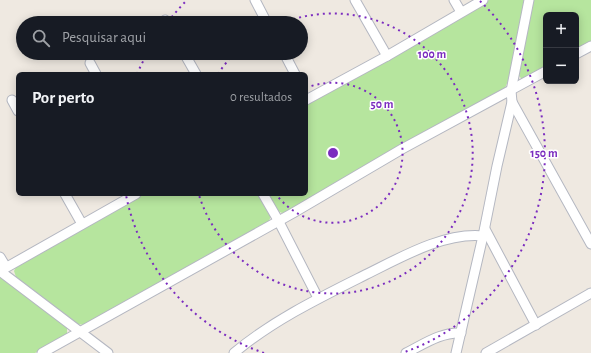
<!DOCTYPE html>
<html lang="pt">
<meta charset="utf-8">
<style>
body{margin:0;font-family:"Alegreya Sans",sans-serif;background:#20242c;color:#f1f3f6}
.controls{position:absolute;right:12px;top:12px;display:grid;overflow:hidden;border-radius:6px;box-shadow:0 2px 10px #0003}
.controls button{width:36px;height:36px;display:grid;place-items:center;padding:0;border:0;border-bottom:1px solid #363941;background:#171b24;color:#f1f3f6;font:20px sans-serif}
.list{margin:0;padding:0;list-style:none}
h2{display:flex;justify-content:space-between;align-items:center;height:52px;margin:0;padding:0 16px;font-size:17px}
h2 small{font-size:13px;font-weight:400;color:#9ea1a6}
.icon{flex:none;width:22px;height:22px;fill:none;stroke:currentColor;stroke-width:2;stroke-linecap:round;stroke-linejoin:round}
.map{position:relative;flex:none;width:591px;height:353px;overflow:hidden}
.search{position:absolute;background:#171b24;box-shadow:0 2px 10px #0003;left:16px;top:16px;width:292px;height:44px;display:flex;align-items:center;gap:10px;box-sizing:border-box;padding:0 14px;border-radius:22px;color:#9ea1a6;font-size:15px}
.panel{position:absolute;background:#171b24;box-shadow:0 2px 10px #0003;left:16px;top:72px;width:292px;height:124px;border-radius:6px}
.map>svg:first-child{display:block}
.green{fill:#b6e59e}
.lines{fill:none;stroke-linecap:round;stroke-linejoin:round}
.street-casing{stroke:#b4b7c1;stroke-width:11}
.street{stroke:#fff;stroke-width:9}
.ring{fill:none;stroke:#7b2cbf;stroke-width:2;stroke-dasharray:2 4}
.centre{fill:#7b2cbf;stroke:#fff;stroke-width:2}
.ring-label{font-size:12px;text-anchor:middle;font-weight:bold;fill:#7b2cbf;stroke:#fff;stroke-width:3;stroke-linejoin:round;paint-order:stroke}
</style>
<div class="map">
<svg width="591" height="353" viewBox="0 0 591 353">
<rect width="100%" height="100%" fill="#efe9e1"/>
<g class="green">
<path d="M489 0H524L508 81 505 88 287 212 282 213 278 211 268 194H306V104Z"/>
<path d="M534 0H591V41L576 50V15H546V67L522 79 519 76Z"/>
<path d="M143 194H259L271 216 269 221 84 325 78 324 16 277 14 271 17 265Z"/>
<path d="M0 277 3 278 67 327V335L35 353H0Z"/>
</g>
<g class="lines">
<defs>
<g id="street">
<path d="M255 0 267 23"/>
<path d="M355 0 387 56"/>
<path d="M454 0 461 12"/>
<path d="M165 20 167 23"/>
<path d="M184 53 196 74"/>
<path d="M284 53 295 74"/>
<path d="M576 54 591 46"/>
<path d="M90 63 96 74"/>
<path d="M12 100 18 111"/>
<path d="M306 100 387 56 483 0"/>
<path d="M512 102 591 244"/>
<path d="M65 194 82 224"/>
<path d="M263 194 278 220 318 298"/>
<path d="M485 229 536 325"/>
<path d="M0 257 6 267"/>
<path d="M0 271 136 194"/>
<path d="M0 271 108 353"/>
<path d="M42 353 293 213 402 149 546 71"/>
<path d="M234 353C272 321 319 298 363 276 398 259 443 232 483 236"/>
<path d="M406 353C424 344 441 332 461 333"/>
<path d="M456 353 483 236 497 166 512 102 511 91 529 0"/>
<path d="M486 353 591 293"/>
</g>
</defs>
<use href="#street" class="street-casing"/>
<use href="#street" class="street"/>
</g>
<g class="ring">
<path d="M306 88A70 70 0 1 1 276 194"/>
<path d="M218 74A140 140 0 0 1 235 53M282 23A140 140 0 1 1 199 195"/>
<path d="M264 353A211 211 0 0 1 126 195M137 74A211 211 0 0 1 147 54M168 22A211 211 0 0 1 186 1M480 1A211 211 0 0 1 402 353"/>
</g>
<circle cx="333" cy="153" r="6" class="centre"/>
<g class="ring-label">
<text x="432" y="58">100 m</text>
<text x="382" y="108">50 m</text>
<text x="544" y="157">150 m</text>
</g>
</svg>
<div class="controls">
<button>+</button>
<button>−</button>
</div>
<div class="search"><svg class="icon" aria-label="search" viewBox="0 0 24 24"><circle cx="10" cy="10" r="6"/><path d="M15 15l6 6"/></svg>Pesquisar aqui</div>
<section class="panel">
<h2>Por perto<small>0 resultados</small></h2>
<ul class="list">
</ul>
</section>
</div>
